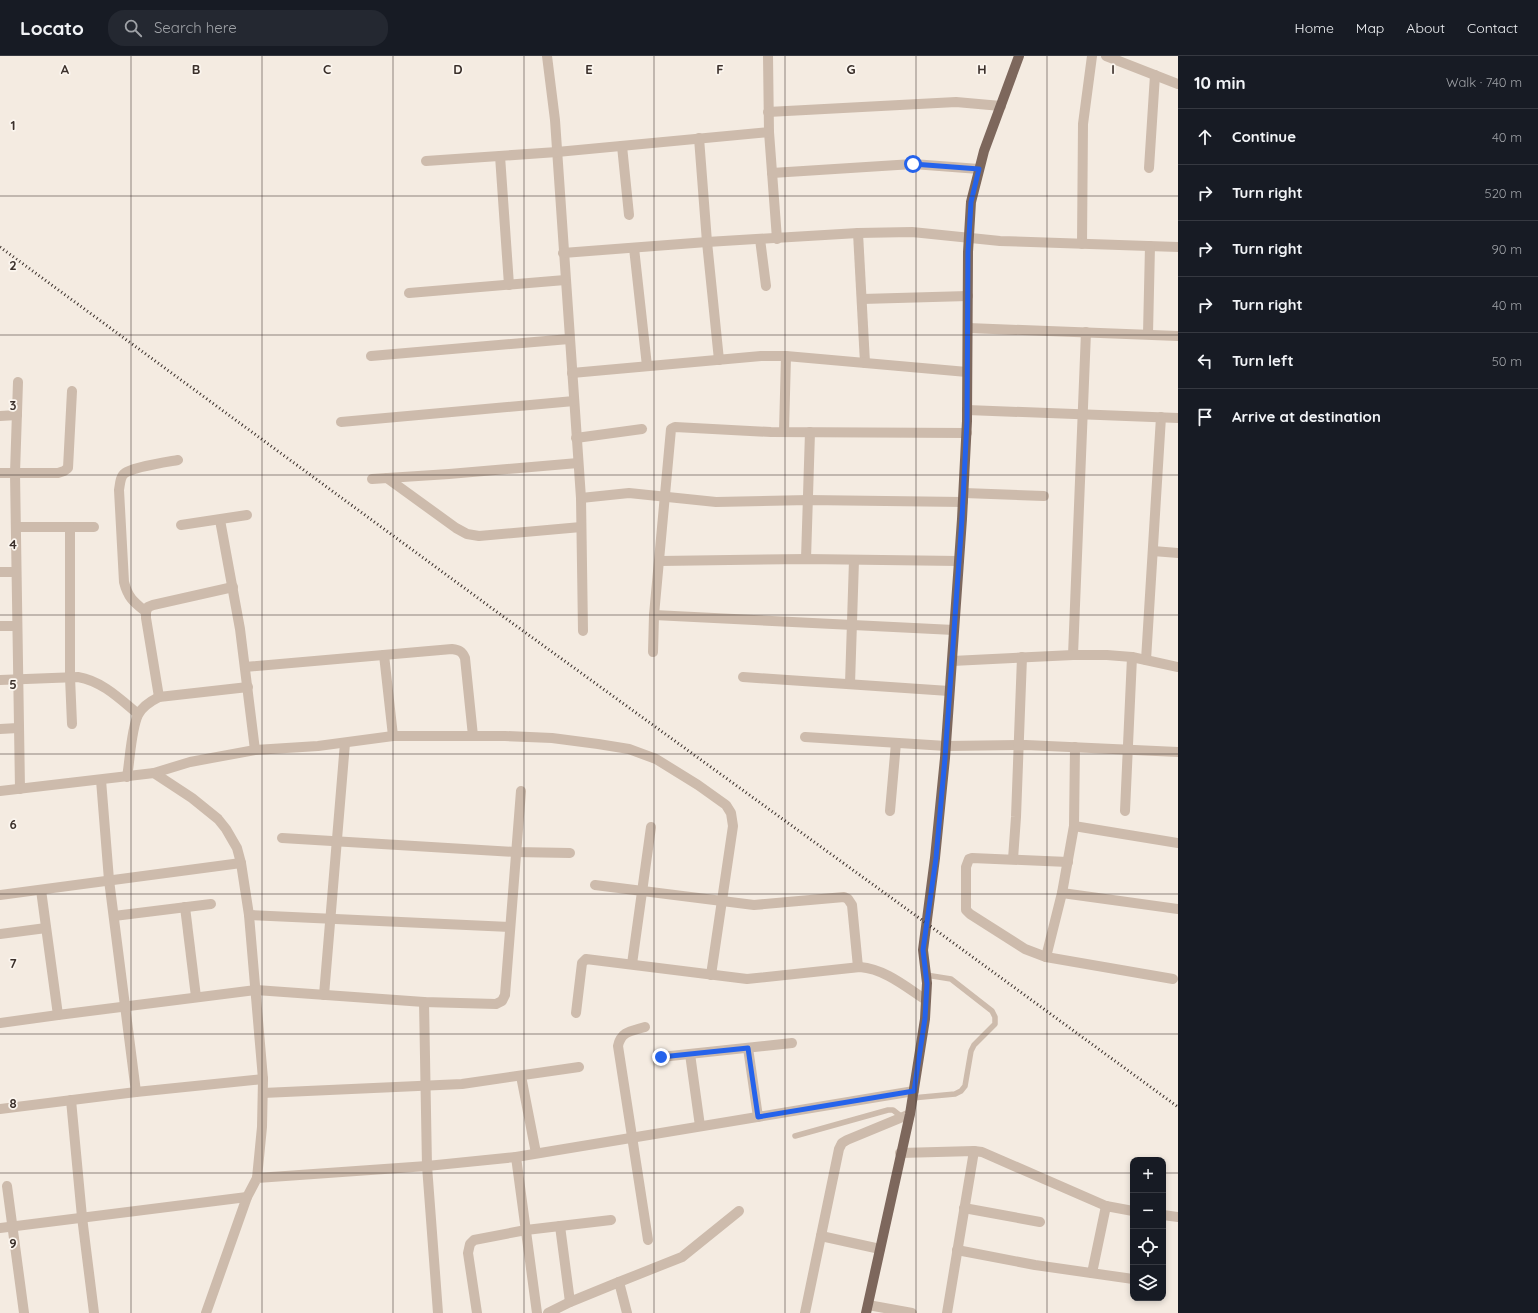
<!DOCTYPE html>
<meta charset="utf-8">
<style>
body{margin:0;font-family:Quicksand,sans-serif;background:#242831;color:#f1f3f6}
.controls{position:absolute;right:12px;bottom:12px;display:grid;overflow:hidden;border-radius:8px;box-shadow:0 2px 6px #0003}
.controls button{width:36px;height:36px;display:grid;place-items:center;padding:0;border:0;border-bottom:1px solid #363941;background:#171b24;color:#f1f3f6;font:20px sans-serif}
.stop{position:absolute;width:12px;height:12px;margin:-9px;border:3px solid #2563eb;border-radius:50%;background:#fff}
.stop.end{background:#2563eb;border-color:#fff;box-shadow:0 1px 4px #0008}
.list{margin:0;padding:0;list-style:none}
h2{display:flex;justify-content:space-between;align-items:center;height:52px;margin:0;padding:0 16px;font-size:17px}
h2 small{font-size:13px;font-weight:400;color:#9ea1a6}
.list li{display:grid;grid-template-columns:26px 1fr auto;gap:12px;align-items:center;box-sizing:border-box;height:56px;padding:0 16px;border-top:1px solid #363941}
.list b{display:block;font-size:15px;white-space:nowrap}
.list em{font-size:13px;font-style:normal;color:#9ea1a6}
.icon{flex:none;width:22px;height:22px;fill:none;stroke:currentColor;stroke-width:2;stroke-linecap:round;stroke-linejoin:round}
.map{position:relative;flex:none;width:1178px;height:1257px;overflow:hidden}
header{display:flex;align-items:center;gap:24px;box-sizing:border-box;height:56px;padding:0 20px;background:#171b24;border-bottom:1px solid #363941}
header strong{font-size:19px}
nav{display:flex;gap:22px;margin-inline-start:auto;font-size:14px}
.search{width:280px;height:36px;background:#242831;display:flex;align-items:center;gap:10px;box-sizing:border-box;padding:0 14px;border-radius:16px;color:#9ea1a6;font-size:15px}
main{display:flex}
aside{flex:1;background:#171b24}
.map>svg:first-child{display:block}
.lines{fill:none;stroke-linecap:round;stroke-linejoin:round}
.service{stroke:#cdbbac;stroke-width:5.5}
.minor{stroke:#cdbbac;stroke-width:10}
.primary{stroke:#7d675c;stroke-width:10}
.rail{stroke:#3b302b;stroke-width:3;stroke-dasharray:1 3;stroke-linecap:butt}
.route{stroke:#2563eb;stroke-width:5}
.grid{fill:none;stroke:#3b302b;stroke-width:1;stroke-opacity:0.55}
.grid-label{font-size:13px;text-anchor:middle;font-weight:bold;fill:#3b302b;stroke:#fbf5ee;stroke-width:3.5;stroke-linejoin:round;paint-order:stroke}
</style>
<header>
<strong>Locato</strong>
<div class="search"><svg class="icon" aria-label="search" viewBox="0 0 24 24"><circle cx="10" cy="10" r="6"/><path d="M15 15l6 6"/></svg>Search here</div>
<nav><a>Home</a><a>Map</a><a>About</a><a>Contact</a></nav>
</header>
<main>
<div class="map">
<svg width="1178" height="1257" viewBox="0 0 1178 1257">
<rect width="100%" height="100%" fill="#f4ebe1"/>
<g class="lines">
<g class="service">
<path d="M912 1042 955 1038 961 1035 965 1030 971 995 974 989 995 968V961L992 955 951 923 926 919"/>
<path d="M795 1080 888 1054H893L902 1061"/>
</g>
<g class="minor">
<path d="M547 0 555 64 581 442 583 575"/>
<path d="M768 0 769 76 777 183"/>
<path d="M1106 0 1178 28"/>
<path d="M768 56 956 46 1001 50"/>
<path d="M699 82 707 186 719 304"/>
<path d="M622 90 629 159"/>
<path d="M500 100 509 229"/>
<path d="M426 105 557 96 769 76"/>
<path d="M1149 112 1155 19"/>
<path d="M772 117 913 108 979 113"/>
<path d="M858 177 865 307"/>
<path d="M760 183 766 230"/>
<path d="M1082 188 1083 68 1092 0"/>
<path d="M634 192 647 310"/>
<path d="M563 197 707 186 858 177 912 176 1000 185 1178 191"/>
<path d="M409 237 565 224"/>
<path d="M862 243 968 240"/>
<path d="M968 272 1178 280"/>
<path d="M1148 278 1150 190"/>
<path d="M371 300 569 283"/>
<path d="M572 317 761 300H786L967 316"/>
<path d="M18 326 15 417 20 733"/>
<path d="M967 354 1178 362"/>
<path d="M0 360 17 359"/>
<path d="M341 366 574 345"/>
<path d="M784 376 786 300"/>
<path d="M576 382 642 373"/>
<path d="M0 417H58L64 415 68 412 72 335"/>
<path d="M387 422 456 472 467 478 479 480 581 471"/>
<path d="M372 423 449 418 578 407"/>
<path d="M964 437 1044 440"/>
<path d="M581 442 629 437 716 446 808 444 963 446"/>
<path d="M220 464 240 573 255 694"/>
<path d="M181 469 247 459"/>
<path d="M16 471H94"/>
<path d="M70 471V621L72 668"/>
<path d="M1153 495 1178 497"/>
<path d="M806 503 810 376"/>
<path d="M660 505 806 503 959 505"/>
<path d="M0 516H16"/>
<path d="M146 556C134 546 128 542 124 526L119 434C120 429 120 420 125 417 133 411 167 406 178 404"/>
<path d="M654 559 954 574"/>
<path d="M0 570H17"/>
<path d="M653 596 654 559 671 373 675 371 771 376 967 377"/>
<path d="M384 599 393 680"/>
<path d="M1073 599 1086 276"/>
<path d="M1146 604 1161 361"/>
<path d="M952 605 1073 599H1107L1132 601 1178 611"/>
<path d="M245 611 452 593C459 594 462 595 465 602L473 680"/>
<path d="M743 621 949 635"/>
<path d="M0 624 78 621C102 625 120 643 138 658"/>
<path d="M850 628 854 504"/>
<path d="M159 641 146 562V556L148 551 153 549 233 531"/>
<path d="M0 673 18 672"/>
<path d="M805 681 946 690 1026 689 1178 696"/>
<path d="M154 717 192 742 218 763 226 773 237 792 241 807 249 859 263 1023 262 1071 257 1122"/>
<path d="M127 721C130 704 131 674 138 659 142 650 151 645 159 641L248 631"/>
<path d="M101 724 109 824 136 1036"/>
<path d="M0 735 154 717 190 706 255 694 318 690 393 680H505L552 682 598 688 629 693 656 703 698 729 726 749 731 757 733 770 711 919"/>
<path d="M890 755 896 687"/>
<path d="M1125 755 1132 601"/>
<path d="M1074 770 1178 787"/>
<path d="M282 782 515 796 570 797"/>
<path d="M1013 803 1016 761 1022 601"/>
<path d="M1068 806 972 802 969 803 966 811V854L970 858 1025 893 1046 901 1173 923"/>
<path d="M595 829 754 849 844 841 848 843 852 849 858 911"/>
<path d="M41 834 58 959"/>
<path d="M1062 837 1178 853"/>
<path d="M0 839 241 807"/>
<path d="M185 851 196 941"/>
<path d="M249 859 510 871"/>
<path d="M114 860 211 848"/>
<path d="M0 878 46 872"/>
<path d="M1046 901 1062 837 1074 770 1075 691"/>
<path d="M632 908 651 771"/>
<path d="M324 939 345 687"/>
<path d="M424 946 427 1110 438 1257"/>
<path d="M576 957 582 907 586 903 747 923 860 911C885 913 906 931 926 944"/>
<path d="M0 967 58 959 256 934 424 946 496 948 502 945 505 939 521 735"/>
<path d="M645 971C632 975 621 975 618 990L648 1184"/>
<path d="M748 992 758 1061"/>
<path d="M690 998 700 1070"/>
<path d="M661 1001 792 987"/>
<path d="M521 1020 536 1097"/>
<path d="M263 1037 462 1028 579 1011"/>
<path d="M71 1044 82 1161 94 1257"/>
<path d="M0 1053 136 1036 263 1023"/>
<path d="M900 1097 974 1095 982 1096 1106 1150 1133 1155"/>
<path d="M516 1101 537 1257"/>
<path d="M7 1130 24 1257"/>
<path d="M964 1152 1040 1166"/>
<path d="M1163 1159 1178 1161"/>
<path d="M560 1170 570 1246"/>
<path d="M0 1172 247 1141"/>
<path d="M821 1180 880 1193"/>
<path d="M957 1194 1035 1209 1133 1223"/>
<path d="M1092 1217 1106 1150"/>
<path d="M619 1226 682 1201 739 1155"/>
<path d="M868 1249 912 1257"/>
<path d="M206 1257 247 1141 257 1122 427 1110 516 1101 914 1035"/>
<path d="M477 1257 468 1197 470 1188 474 1184 526 1174 611 1164"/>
<path d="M548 1257 570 1246 619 1226 627 1257"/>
<path d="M805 1257 839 1093 842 1087 847 1084 910 1058"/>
<path d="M947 1257 974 1095"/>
</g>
<path class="primary" d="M866 1257 910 1058 925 963 927 927 923 894 935 802 945 702 962 463 967 365 968 196 971 146 984 95 1019 0"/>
<path class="rail" d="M0 191 497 556 926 867 1178 1051"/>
</g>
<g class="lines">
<path class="route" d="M661 1001 748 992 758 1061 914 1035 925 962 927 928 923 894 936 802 945 702 962 463 967 365 968 196 971 146 979 113 913 108"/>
</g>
<path class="grid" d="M131 0V1257M262 0V1257M393 0V1257M524 0V1257M654 0V1257M785 0V1257M916 0V1257M1047 0V1257M0 140H1178M0 279H1178M0 419H1178M0 559H1178M0 698H1178M0 838H1178M0 978H1178M0 1117H1133M1163 1117H1178"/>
<g class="grid-label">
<text x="65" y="18">A</text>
<text x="196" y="18">B</text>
<text x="327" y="18">C</text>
<text x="458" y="18">D</text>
<text x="589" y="18">E</text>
<text x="720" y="18">F</text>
<text x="851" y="18">G</text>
<text x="982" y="18">H</text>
<text x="1113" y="18">I</text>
<text x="13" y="74">1</text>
<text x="13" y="214">2</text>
<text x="13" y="354">3</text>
<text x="13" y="493">4</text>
<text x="13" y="633">5</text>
<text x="13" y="773">6</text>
<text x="13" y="912">7</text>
<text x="13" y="1052">8</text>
<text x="13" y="1192">9</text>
</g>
</svg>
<div class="controls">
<button>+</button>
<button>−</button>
<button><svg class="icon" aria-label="locate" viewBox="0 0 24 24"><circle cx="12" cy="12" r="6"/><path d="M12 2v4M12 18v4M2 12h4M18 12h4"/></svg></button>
<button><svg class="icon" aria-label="layers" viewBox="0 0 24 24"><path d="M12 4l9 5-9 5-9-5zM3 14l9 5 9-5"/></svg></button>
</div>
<div class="stop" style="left:913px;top:108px"></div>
<div class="stop end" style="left:661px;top:1001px"></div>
</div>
<aside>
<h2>10 min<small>Walk · 740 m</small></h2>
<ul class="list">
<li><svg class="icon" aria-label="ahead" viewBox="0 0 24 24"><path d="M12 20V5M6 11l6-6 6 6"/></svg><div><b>Continue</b></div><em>40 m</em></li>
<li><svg class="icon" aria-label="right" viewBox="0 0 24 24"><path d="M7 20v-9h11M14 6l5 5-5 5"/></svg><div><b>Turn right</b></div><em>520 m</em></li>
<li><svg class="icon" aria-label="right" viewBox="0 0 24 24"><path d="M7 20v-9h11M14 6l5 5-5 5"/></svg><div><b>Turn right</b></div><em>90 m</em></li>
<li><svg class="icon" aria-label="right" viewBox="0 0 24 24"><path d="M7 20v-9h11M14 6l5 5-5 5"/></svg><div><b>Turn right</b></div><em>40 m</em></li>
<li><svg class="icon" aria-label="left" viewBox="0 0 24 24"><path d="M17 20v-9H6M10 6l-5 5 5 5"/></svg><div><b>Turn left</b></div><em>50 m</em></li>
<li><svg class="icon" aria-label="arrive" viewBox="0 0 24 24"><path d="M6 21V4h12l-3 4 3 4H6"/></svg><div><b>Arrive at destination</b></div></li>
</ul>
</aside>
</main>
